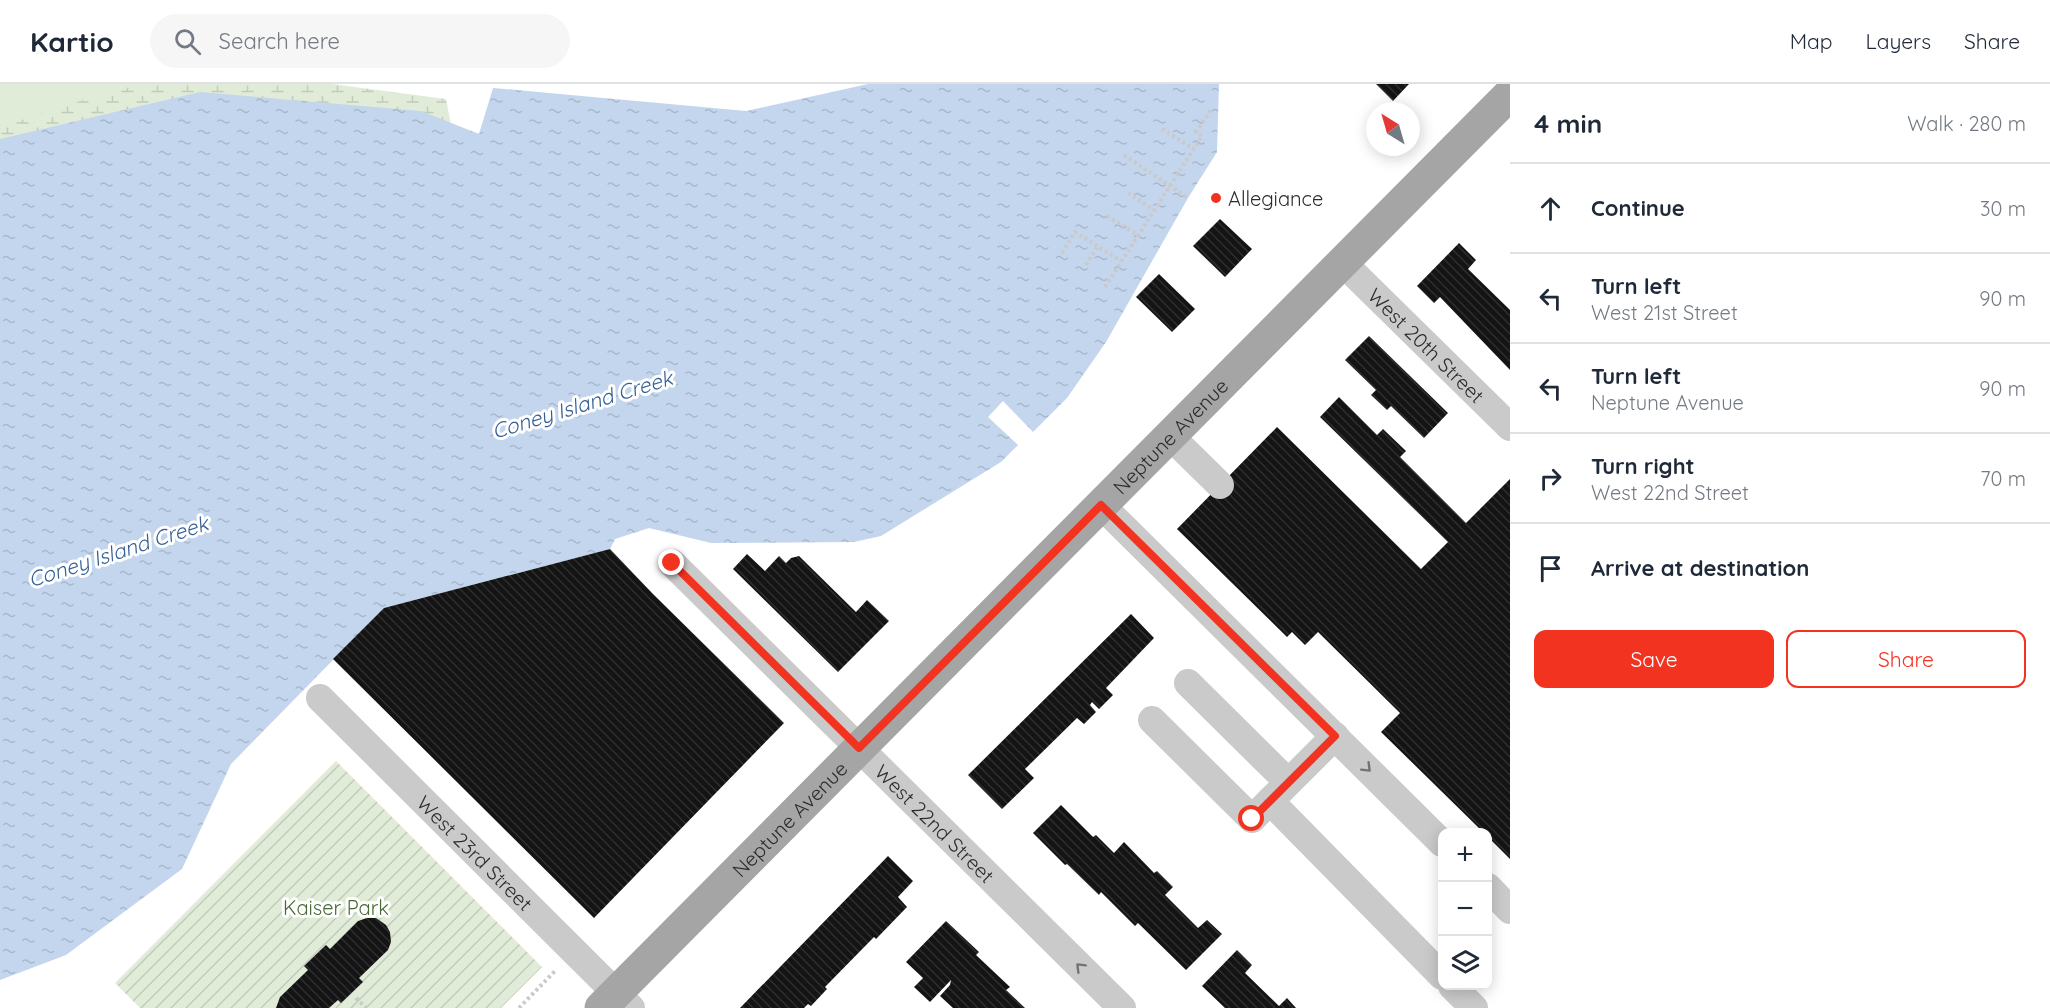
<!DOCTYPE html>
<meta charset="utf-8">
<style>
body{margin:0;font-family:Quicksand,sans-serif;background:#f6f6f7;color:#1f2937}
.controls{position:absolute;right:18px;bottom:18px;display:grid;overflow:hidden;border-radius:12px;box-shadow:0 3px 15px #0003}
.controls button{width:54px;height:54px;display:grid;place-items:center;padding:0;border:0;border-bottom:2px solid #e0e1e3;background:#fff;color:#1f2937;font:30px sans-serif}
.compass{position:absolute;left:1366px;top:18px;width:54px;height:54px;border-radius:50%;background:#fff;box-shadow:0 3px 15px #0003;rotate:323deg}
.stop{position:absolute;width:18px;height:18px;margin:-14px;border:4px solid #f23320;border-radius:50%;background:#fff}
.stop.end{background:#f23320;border-color:#fff;box-shadow:0 2px 6px #0008}
.list{margin:0;padding:0;list-style:none}
h2{display:flex;justify-content:space-between;align-items:center;height:78px;margin:0;padding:0 24px;font-size:26px}
h2 small{font-size:20px;font-weight:400;color:#747a83}
.list li{display:grid;grid-template-columns:39px 1fr auto;gap:18px;align-items:center;box-sizing:border-box;height:90px;padding:0 24px;border-top:2px solid #e0e1e3}
.list b{display:block;font-size:22px;white-space:nowrap}
.list p{margin:0;font-size:20px;white-space:nowrap;color:#747a83}
.list em{font-size:20px;font-style:normal;color:#747a83}
.actions{display:flex;gap:12px;padding:18px 24px}
.actions a{flex:1;padding:14px 0;border:2px solid #f23320;border-radius:12px;text-align:center;font-size:21px;color:#f23320}
.actions .main{background:#f23320;color:#fff}
.icon{flex:none;width:33px;height:33px;fill:none;stroke:currentColor;stroke-width:2;stroke-linecap:round;stroke-linejoin:round}
.map{position:relative;flex:none;width:1510px;height:924px;overflow:hidden}
header{display:flex;align-items:center;gap:36px;box-sizing:border-box;height:84px;padding:0 30px;background:#fff;border-bottom:2px solid #e0e1e3}
header strong{font-size:28px}
nav{display:flex;gap:33px;margin-inline-start:auto;font-size:21px}
.search{width:420px;height:54px;background:#f6f6f7;display:flex;align-items:center;gap:15px;box-sizing:border-box;padding:0 21px;border-radius:33px;color:#747a83;font-size:22px}
main{display:flex}
aside{flex:1;background:#fff}
.map>svg:first-child{display:block}
.green{fill:#e0ecd8}
.wetland{fill:url(#wetland-marsh)}
.garden{fill:url(#garden-furrows)}
.water{fill:url(#water-ripples)}
.building{fill:url(#building-back-hatch)}
.lines{fill:none;stroke-linecap:round;stroke-linejoin:round}
.path{stroke:#cacaca;stroke-width:4;stroke-dasharray:3 3;stroke-linecap:butt}
.minor{stroke:#cacaca;stroke-width:28}
.major{stroke:#a5a5a5;stroke-width:33}
.oneway{stroke:#747474}
.route{stroke:#f23320;stroke-width:8}
.poi-dot{fill:#f23320;stroke:#fff;stroke-width:2}
.labels{text-anchor:middle;dominant-baseline:central;stroke-width:6;stroke-linejoin:round;paint-order:stroke}
.poi-label{font-size:20px;fill:#2d2d2d;stroke:#fff;text-anchor:start}
.street-label{font-size:20px;fill:#2d2d2d;stroke:#fff}
.park-label{font-size:20px;fill:#476b37;stroke:#fff}
.water-label{font-size:21px;font-style:italic;fill:#355f94;stroke:#fff}
</style>
<header>
<strong>Kartio</strong>
<div class="search"><svg class="icon" aria-label="search" viewBox="0 0 24 24"><circle cx="10" cy="10" r="6"/><path d="M15 15l6 6"/></svg>Search here</div>
<nav><a>Map</a><a>Layers</a><a>Share</a></nav>
</header>
<main>
<div class="map">
<svg width="1510" height="924" viewBox="0 0 1510 924">
<defs>
<pattern id="wetland-marsh" width="20" height="14" patternUnits="userSpaceOnUse" patternTransform="scale(1.5)"><rect width="20" height="14" fill="#e0ecd8"/><path d="M1 5h8M5 5V1M11 12h8M15 12V8" fill="none" stroke="#c0cbba"/></pattern>
<pattern id="garden-furrows" width="10" height="10" patternUnits="userSpaceOnUse" patternTransform="scale(1.5)"><rect width="10" height="10" fill="#e0ecd8"/><path d="M-1 1l2-2M0 10L10 0M9 11l2-2" fill="none" stroke="#c0cbba"/></pattern>
<pattern id="water-ripples" width="26" height="14" patternUnits="userSpaceOnUse" patternTransform="scale(1.5)"><rect width="26" height="14" fill="#c3d6ed"/><path d="M2 4q2-2 4 0t4 0M15 11q2-2 4 0t4 0" fill="none" stroke="#a8b8cc"/></pattern>
<pattern id="building-back-hatch" width="6" height="6" patternUnits="userSpaceOnUse" patternTransform="scale(1.5)"><rect width="6" height="6" fill="#141414"/><path d="M-1 5l2 2M0 0l6 6M5-1l2 2" fill="none" stroke="#2e2e2e"/></pattern>
</defs>
<rect width="100%" height="100%" fill="#fff"/>
<path class="green" d="M0 0H197L0 55Z"/>
<path class="wetland" d="M140 0H332L446 15 452 46 0 108V43L73 19Z"/>
<path class="garden" d="M336 677 542 883 501 924H140L115 899Z"/>
<path class="water" d="M868 0H1219L1217 68 1188 114 1106 258 1067 314 1033 348 1003 317 988 333 1018 361 1001 378 881 452 854 458 711 459 649 444 615 455 610 465 384 524 231 680 182 785 66 871 0 896V55L200 8 421 27 479 50 493 4 746 27Z"/>
<g class="building">
<path d="M1376 0H1409L1393 17Z"/>
<path d="M1220 135 1252 165 1225 193 1193 162Z"/>
<path d="M1459 159 1476 176 1468 185 1510 226V286L1440 213 1434 219 1417 202Z"/>
<path d="M1159 190 1195 225 1172 248 1136 213Z"/>
<path d="M1369 252 1448 329 1424 354 1391 322 1387 326 1371 311 1376 306 1345 276Z"/>
<path d="M1339 313 1377 351 1383 345 1406 367 1400 373 1466 439 1510 395V775L1488 753V748H1483L1381 648 1400 629 1318 548 1305 561 1292 548 1287 553 1177 445 1277 343 1421 485 1448 458 1320 333Z"/>
<path d="M610 465 653 510 784 639 594 834 333 575 384 524Z"/>
<path d="M747 470 765 487 779 472 786 479 791 474 799 472 856 528 867 516 889 537 838 588 733 485Z"/>
<path d="M1131 530 1154 554 1106 604 1113 611 1099 625 1092 618 1090 621 1096 628 1084 640 1077 634 1025 685 1034 694 1002 725 968 691Z"/>
<path d="M1061 721 1093 753 1096 751 1114 769 1124 758 1154 789 1157 787 1173 803 1165 811 1198 844 1207 836 1222 850 1186 886 1138 839 1135 842 1101 808 1099 811 1067 780 1065 781 1033 749Z"/>
<path d="M888 772 913 797 898 813 907 823 876 855 874 853 825 903 827 905 811 922 808 920 804 924H740Z"/>
<path d="M367 834H376L386 841 390 848 391 858 388 866 359 894 363 898 341 919 338 916 329 924H276L280 913 308 886 304 882 326 861 330 865 358 837Z"/>
<path d="M946 837 979 868 976 871 1010 903 1006 906 1025 924H953L940 912 950 901 951 896 930 918 914 903 923 894 906 878Z"/>
<path d="M1237 866 1252 881 1245 889 1279 922 1287 914 1296 924H1225L1202 902Z"/>
</g>
<g class="lines">
<g class="path">
<path d="M1162 45 1194 65"/>
<path d="M1124 71 1188 114"/>
<path d="M1128 109 1154 126"/>
<path d="M1107 132 1138 151"/>
<path d="M1062 169 1075 148 1121 177"/>
<path d="M1086 181 1098 162"/>
<path d="M1105 203 1202 52 1196 48 1211 26"/>
<path d="M356 914 366 924"/>
<path d="M519 924 556 886"/>
</g>
<g class="minor">
<path id="s1" d="M1343 179 1510 343"/>
<path d="M1170 352 1220 401"/>
<path d="M1101 421 1442 759"/>
<path id="s2" d="M672 479 1122 924"/>
<path d="M1188 599 1288 698"/>
<path id="s3" d="M320 614 631 924"/>
<path d="M1152 636 1252 735 1335 652"/>
<path d="M1270 717 1442 892"/>
<path d="M1488 803 1510 826"/>
<path d="M1452 902 1474 924"/>
</g>
<path class="major" id="s4" d="M601 924 1510 10"/>
</g>
<defs><path id="oneway-chevron" d="M-2-3.5L2.5 0L-2 3.5" fill="none" stroke-width="1.6" stroke-linecap="round" stroke-linejoin="round" transform="scale(1.5)"/></defs>
<g class="oneway">
<use href="#oneway-chevron" transform="translate(1367 684) rotate(45)"/>
<use href="#oneway-chevron" transform="translate(1080 883) rotate(-135)"/>
</g>
<g class="lines">
<path class="route" d="M672 479 859 664 1101 421 1335 652 1252 735"/>
</g>
<circle class="poi-dot" cx="1216" cy="114" r="6"/>
<g class="labels">
<g class="poi-label">
<text x="1228" y="114">Allegiance</text>
</g>
<g class="street-label">
<text stroke="none"><textPath href="#s1" startOffset="117">West 20th Street</textPath></text>
<text stroke="none"><textPath href="#s4" startOffset="807">Neptune Avenue</textPath></text>
<text stroke="none"><textPath href="#s4" startOffset="267">Neptune Avenue</textPath></text>
<text stroke="none"><textPath href="#s2" startOffset="370">West 22nd Street</textPath></text>
<text stroke="none"><textPath href="#s3" startOffset="219">West 23rd Street</textPath></text>
</g>
<g class="park-label">
<text x="336" y="823">Kaiser Park</text>
</g>
<g class="water-label">
<text transform="translate(582 320) rotate(-17)">Coney Island Creek</text>
<text transform="translate(118 467) rotate(-18)">Coney Island Creek</text>
</g>
</g>
</svg>
<div class="controls">
<button>+</button>
<button>−</button>
<button><svg class="icon" aria-label="layers" viewBox="0 0 24 24"><path d="M12 4l9 5-9 5-9-5zM3 14l9 5 9-5"/></svg></button>
</div>
<svg class="compass" viewBox="-18 -18 36 36"><path d="M0-13l5 13h-10z" fill="#e53935"/><path d="M0 13l5-13h-10z" fill="#747a83"/></svg>
<div class="stop" style="left:1252px;top:735px"></div>
<div class="stop end" style="left:672px;top:479px"></div>
</div>
<aside>
<h2>4 min<small>Walk · 280 m</small></h2>
<ul class="list">
<li><svg class="icon" aria-label="ahead" viewBox="0 0 24 24"><path d="M12 20V5M6 11l6-6 6 6"/></svg><div><b>Continue</b></div><em>30 m</em></li>
<li><svg class="icon" aria-label="left" viewBox="0 0 24 24"><path d="M17 20v-9H6M10 6l-5 5 5 5"/></svg><div><b>Turn left</b><p>West 21st Street</p></div><em>90 m</em></li>
<li><svg class="icon" aria-label="left" viewBox="0 0 24 24"><path d="M17 20v-9H6M10 6l-5 5 5 5"/></svg><div><b>Turn left</b><p>Neptune Avenue</p></div><em>90 m</em></li>
<li><svg class="icon" aria-label="right" viewBox="0 0 24 24"><path d="M7 20v-9h11M14 6l5 5-5 5"/></svg><div><b>Turn right</b><p>West 22nd Street</p></div><em>70 m</em></li>
<li><svg class="icon" aria-label="arrive" viewBox="0 0 24 24"><path d="M6 21V4h12l-3 4 3 4H6"/></svg><div><b>Arrive at destination</b></div></li>
</ul>
<div class="actions"><a class="main">Save</a><a>Share</a></div>
</aside>
</main>
